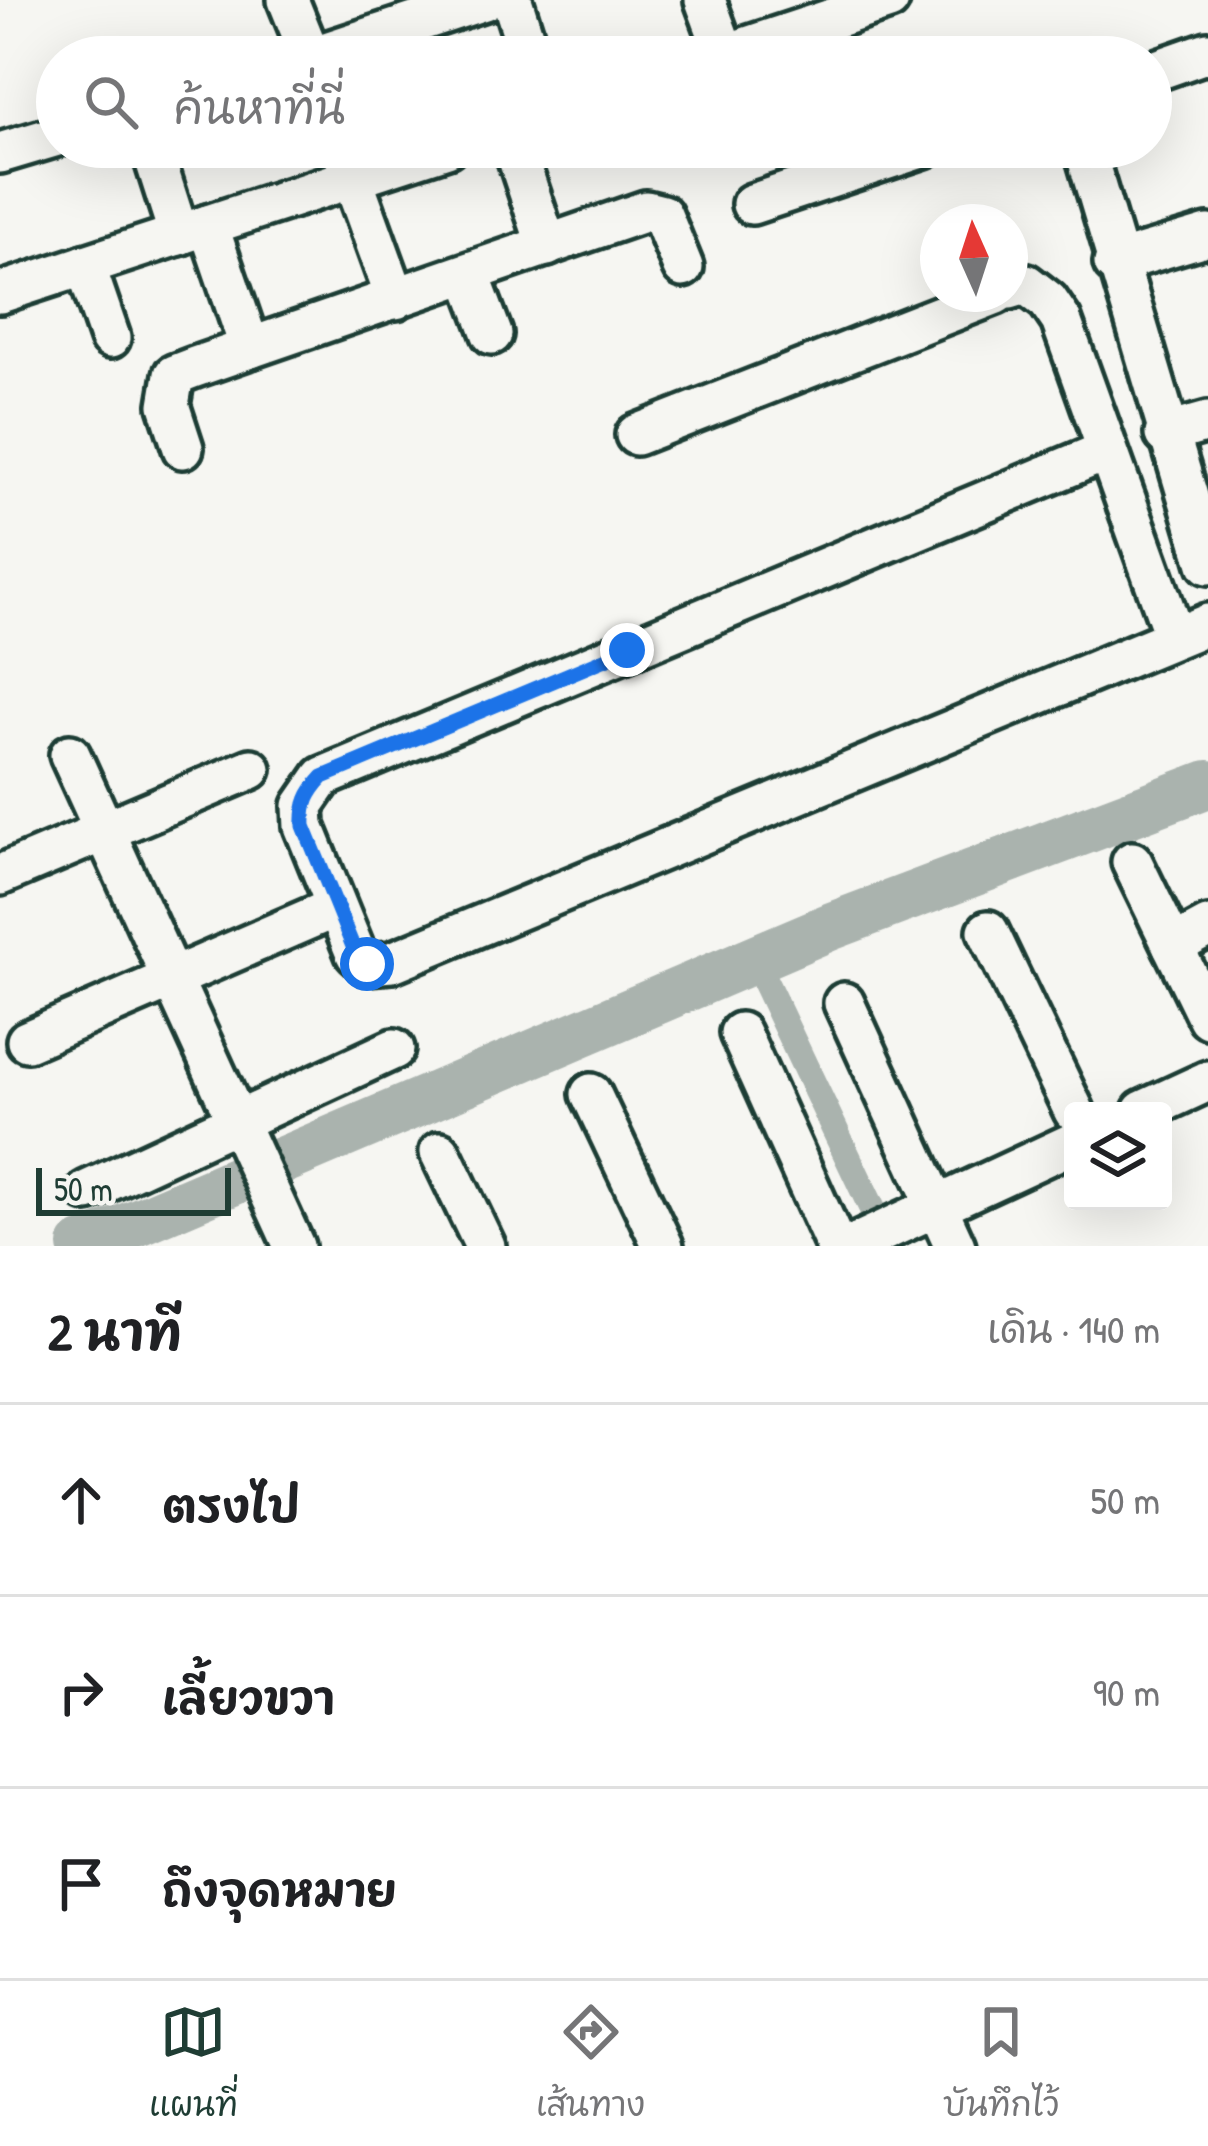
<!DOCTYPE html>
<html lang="th">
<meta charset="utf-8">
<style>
body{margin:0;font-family:"Patrick Hand","Playpen Sans Thai",sans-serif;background:#f6f6f6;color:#202124}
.controls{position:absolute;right:36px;bottom:36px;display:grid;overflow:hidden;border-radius:12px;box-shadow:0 12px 48px #0002}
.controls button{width:108px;height:108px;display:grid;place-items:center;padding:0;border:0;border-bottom:3px solid #e0e0e0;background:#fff;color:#202124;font:60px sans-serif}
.compass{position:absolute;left:920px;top:204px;width:108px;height:108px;border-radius:50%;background:#fff;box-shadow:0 12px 48px #0002;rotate:357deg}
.scale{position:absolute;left:36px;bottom:30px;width:195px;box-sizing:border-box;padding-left:12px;border:6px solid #1f3d34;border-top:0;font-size:33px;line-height:42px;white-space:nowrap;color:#1f3d34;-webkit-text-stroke:9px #f6f6f2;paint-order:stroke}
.stop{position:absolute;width:36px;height:36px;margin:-27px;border:9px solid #1a73e8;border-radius:50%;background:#fff}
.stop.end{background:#1a73e8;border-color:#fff;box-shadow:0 3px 12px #0008}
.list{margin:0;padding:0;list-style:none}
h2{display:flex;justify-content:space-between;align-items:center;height:156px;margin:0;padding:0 48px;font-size:51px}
h2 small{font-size:39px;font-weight:400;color:#757577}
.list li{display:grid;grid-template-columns:78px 1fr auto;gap:36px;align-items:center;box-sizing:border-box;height:192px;padding:0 48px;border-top:3px solid #e0e0e0}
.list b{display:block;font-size:45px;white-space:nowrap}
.list em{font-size:39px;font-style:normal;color:#757577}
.icon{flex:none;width:66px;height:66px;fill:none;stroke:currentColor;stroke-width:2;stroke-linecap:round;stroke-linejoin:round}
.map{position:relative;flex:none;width:1208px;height:1246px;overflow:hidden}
.search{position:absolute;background:#fff;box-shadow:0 12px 48px #0002;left:36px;right:36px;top:36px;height:132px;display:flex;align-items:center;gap:30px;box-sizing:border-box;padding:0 42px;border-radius:66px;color:#757577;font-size:45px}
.sheet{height:732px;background:#fff}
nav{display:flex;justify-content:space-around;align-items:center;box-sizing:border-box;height:168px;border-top:3px solid #e0e0e0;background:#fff;font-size:33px;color:#757577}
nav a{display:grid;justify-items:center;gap:6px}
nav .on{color:#1f3d34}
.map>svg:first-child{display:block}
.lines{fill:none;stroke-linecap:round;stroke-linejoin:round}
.canal{stroke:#aab3ae;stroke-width:27}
.river{stroke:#aab3ae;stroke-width:48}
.minor-casing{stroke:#1f3d34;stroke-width:48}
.minor{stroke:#f6f6f2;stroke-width:39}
.route{stroke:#1a73e8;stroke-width:15}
</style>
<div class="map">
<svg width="1208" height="1246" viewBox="0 0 1208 1246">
<rect width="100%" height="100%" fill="#f6f6f2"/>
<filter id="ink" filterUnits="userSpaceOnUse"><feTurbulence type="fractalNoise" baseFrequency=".00833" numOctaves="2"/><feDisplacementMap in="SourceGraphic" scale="24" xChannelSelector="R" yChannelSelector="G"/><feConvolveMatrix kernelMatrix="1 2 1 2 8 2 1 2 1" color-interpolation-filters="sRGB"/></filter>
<g filter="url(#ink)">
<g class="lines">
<path class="canal" d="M754 959 888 1242"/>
<path class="river" d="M82 1246 832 926 1208 784"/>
<defs>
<g id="minor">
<path d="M288 0 311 57"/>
<path d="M512 0 530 57"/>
<path d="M705 0 725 54"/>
<path d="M311 57 484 0"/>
<path d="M717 57 889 0"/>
<path d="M1151 72 1208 52"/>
<path d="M151 147 179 235"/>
<path d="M341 147 396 299"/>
<path d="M514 147 547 246"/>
<path d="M1084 147 1208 564"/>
<path d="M0 153 57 136"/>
<path d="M752 204 924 147"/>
<path d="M208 225 250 348"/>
<path d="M1114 263 1208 235"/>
<path d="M85 265 110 338"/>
<path d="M469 273 492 334"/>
<path d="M1010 289 1026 284 1048 301 1061 320 1174 635"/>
<path d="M0 293 447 147"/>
<path d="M1165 434 1208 422"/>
<path d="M636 435 996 294"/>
<path d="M183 448 169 405 174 375 195 367 646 211 662 215 683 267"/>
<path d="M1106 451 323 777 303 806 304 826 356 954 367 964 392 962 1208 624"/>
<path d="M70 755 294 1246"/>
<path d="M1132 862 1208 1018"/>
<path d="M0 875 251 769"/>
<path d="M988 931 1074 1111"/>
<path d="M1173 946 1208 927"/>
<path d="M844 1003 955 1246"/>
<path d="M740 1033 836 1246"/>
<path d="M27 1041 327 911"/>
<path d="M591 1094 663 1246"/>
<path d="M1143 1111 1208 1081"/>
<path d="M440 1152 485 1246"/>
<path d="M87 1191 394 1049"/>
<path d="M851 1246 1073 1143"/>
</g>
</defs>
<use href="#minor" class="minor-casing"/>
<use href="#minor" class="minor"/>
</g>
</g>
<g class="lines" filter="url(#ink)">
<path class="route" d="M367 964 356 954 304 826C303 804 308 793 323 777L627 650"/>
</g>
</svg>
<div class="controls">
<button><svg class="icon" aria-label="layers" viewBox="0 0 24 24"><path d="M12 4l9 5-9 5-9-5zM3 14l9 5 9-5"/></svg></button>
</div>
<svg class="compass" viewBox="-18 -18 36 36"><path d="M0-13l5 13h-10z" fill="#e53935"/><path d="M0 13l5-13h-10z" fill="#757577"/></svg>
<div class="scale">50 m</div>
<div class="stop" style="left:367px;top:964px"></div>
<div class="stop end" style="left:627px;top:650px"></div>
<div class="search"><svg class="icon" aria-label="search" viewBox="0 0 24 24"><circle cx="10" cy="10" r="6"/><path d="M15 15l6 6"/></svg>ค้นหาที่นี่</div>
</div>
<section class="sheet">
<h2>2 นาที<small>เดิน · 140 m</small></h2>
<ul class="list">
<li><svg class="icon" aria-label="ahead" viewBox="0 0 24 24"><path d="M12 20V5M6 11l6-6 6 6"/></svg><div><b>ตรงไป</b></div><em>50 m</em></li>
<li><svg class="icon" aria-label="right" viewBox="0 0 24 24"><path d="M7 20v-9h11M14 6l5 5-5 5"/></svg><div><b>เลี้ยวขวา</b></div><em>90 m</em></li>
<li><svg class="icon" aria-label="arrive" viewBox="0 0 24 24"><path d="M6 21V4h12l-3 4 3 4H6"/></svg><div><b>ถึงจุดหมาย</b></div></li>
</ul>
</section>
<nav>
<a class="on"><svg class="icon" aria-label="map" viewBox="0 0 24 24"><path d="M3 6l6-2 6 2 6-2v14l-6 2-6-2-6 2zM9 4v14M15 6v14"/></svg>แผนที่</a>
<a><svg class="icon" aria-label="directions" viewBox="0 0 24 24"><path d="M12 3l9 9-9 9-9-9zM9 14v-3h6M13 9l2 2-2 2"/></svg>เส้นทาง</a>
<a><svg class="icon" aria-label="saved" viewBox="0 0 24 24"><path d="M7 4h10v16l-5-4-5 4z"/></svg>บันทึกไว้</a>
</nav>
